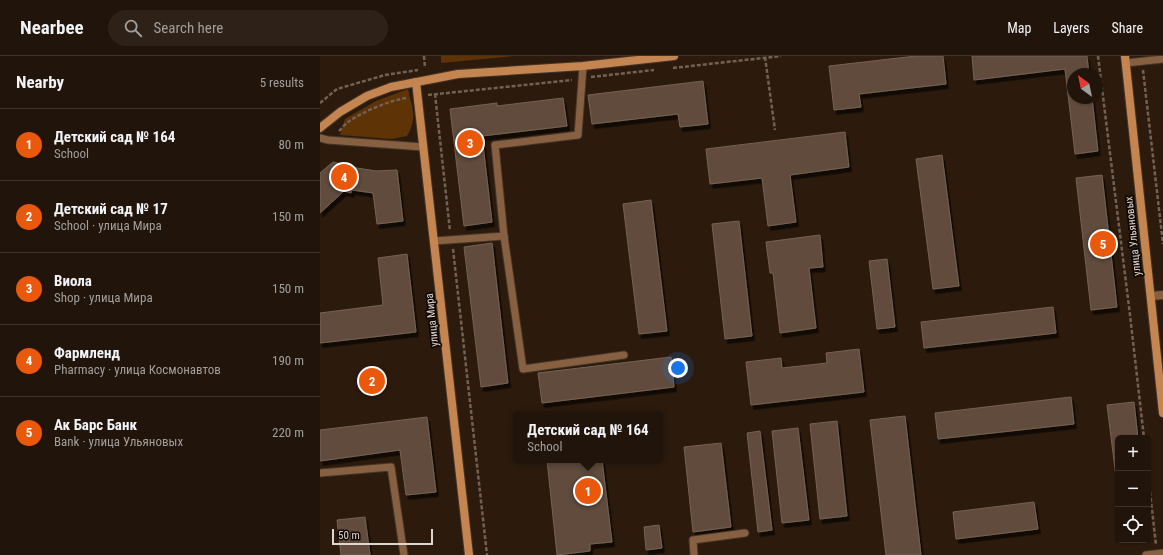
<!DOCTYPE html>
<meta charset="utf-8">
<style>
body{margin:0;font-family:"Roboto Condensed",sans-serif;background:#2d2118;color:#f1f3f6}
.controls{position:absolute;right:12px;bottom:12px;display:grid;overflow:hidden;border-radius:6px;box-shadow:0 1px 3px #0004}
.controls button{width:36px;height:36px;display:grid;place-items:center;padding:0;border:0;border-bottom:1px solid #3e332b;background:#21140a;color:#f1f3f6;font:20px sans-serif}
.compass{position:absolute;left:747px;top:12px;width:36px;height:36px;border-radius:50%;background:#21140a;box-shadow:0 1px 3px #0004;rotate:327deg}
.scale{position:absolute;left:12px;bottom:10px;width:101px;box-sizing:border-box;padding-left:4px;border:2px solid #e1d6cd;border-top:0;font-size:11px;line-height:14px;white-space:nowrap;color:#e1d6cd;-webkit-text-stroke:3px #0e0703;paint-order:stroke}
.you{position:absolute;left:358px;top:312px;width:14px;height:14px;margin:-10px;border:3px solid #fff;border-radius:50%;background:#1a73e8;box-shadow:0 0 0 6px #1a73e833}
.badge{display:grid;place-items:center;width:26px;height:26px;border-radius:50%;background:#ea580c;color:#fff;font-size:13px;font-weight:700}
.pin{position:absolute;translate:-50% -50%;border:2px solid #fff;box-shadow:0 1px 4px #0006}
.popup{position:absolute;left:193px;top:355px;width:150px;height:52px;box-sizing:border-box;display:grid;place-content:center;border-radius:6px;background:#21140a;filter:drop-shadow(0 1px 3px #0005);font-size:13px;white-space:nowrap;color:#a29e9c}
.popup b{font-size:15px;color:#f1f3f6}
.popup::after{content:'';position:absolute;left:50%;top:100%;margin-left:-8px;border:8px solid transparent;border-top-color:#21140a}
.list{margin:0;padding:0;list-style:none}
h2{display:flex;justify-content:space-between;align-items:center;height:52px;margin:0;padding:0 16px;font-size:17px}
h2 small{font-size:13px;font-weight:400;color:#a29e9c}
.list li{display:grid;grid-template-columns:26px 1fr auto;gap:12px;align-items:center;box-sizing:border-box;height:72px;padding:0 16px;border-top:1px solid #3e332b}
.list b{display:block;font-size:15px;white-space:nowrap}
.list p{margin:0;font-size:13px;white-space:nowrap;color:#a29e9c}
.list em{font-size:13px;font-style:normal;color:#a29e9c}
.icon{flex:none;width:22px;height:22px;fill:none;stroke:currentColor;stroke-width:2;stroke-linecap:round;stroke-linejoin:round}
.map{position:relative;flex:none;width:843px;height:499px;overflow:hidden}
header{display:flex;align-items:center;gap:24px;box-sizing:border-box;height:56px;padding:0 20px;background:#21140a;border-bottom:1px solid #3e332b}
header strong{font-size:19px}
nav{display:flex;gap:22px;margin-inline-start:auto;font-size:14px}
.search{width:280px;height:36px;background:#2d2118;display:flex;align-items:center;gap:10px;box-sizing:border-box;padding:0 14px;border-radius:22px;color:#a29e9c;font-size:15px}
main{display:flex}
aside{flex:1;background:#21140a}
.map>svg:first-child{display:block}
.green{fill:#5e3305}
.building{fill:#604c3d;stroke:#766252;filter:url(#shadow)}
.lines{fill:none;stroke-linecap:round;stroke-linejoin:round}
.service-casing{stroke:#453528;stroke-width:9}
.minor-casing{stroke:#453528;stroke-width:10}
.secondary-casing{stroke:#453528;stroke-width:10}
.path{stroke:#706256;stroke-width:2.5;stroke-dasharray:4 2;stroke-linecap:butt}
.service{stroke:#876041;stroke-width:7}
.minor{stroke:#876041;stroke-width:8}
.secondary{stroke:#c48551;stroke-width:8}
.labels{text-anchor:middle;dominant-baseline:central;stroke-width:3.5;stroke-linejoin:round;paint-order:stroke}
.street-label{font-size:11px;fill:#e1d6cd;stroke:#0e0703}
</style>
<header>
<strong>Nearbee</strong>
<div class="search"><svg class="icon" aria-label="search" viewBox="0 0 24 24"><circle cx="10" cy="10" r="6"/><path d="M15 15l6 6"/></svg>Search here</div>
<nav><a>Map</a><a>Layers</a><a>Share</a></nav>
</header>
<main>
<aside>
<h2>Nearby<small>5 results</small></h2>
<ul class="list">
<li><span class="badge">1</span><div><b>Детский сад № 164</b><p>School</p></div><em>80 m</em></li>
<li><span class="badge">2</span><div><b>Детский сад № 17</b><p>School · улица Мира</p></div><em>150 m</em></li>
<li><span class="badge">3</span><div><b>Виола</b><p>Shop · улица Мира</p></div><em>150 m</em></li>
<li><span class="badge">4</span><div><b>Фармленд</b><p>Pharmacy · улица Космонавтов</p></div><em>190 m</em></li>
<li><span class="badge">5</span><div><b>Ак Барс Банк</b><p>Bank · улица Ульяновых</p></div><em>220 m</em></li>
</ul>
</aside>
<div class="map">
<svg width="843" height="499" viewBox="0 0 843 499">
<defs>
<filter id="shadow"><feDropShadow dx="2.5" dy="4.5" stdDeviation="0" flood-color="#0009"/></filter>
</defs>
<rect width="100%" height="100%" fill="#2c1b0d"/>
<g class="green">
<path d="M121 0H194L121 7Z"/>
<path d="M88 33C92 52 98 62 87 80L72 83 20 79 25 63 56 45Z"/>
</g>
<g class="building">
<path d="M596 0H623L626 28 539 38 541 51 514 54 509 10Z"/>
<path d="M652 0H767L769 18H753V42H772L778 95 755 98 745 13 654 24Z"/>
<path d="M383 25 388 68 360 71 358 58 272 68 268 39Z"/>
<path d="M243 42 247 70 162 80 172 166 144 170 130 53 177 47V50Z"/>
<path d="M525 76 529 111 470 119 476 166 448 170 442 122 390 128 386 93Z"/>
<path d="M622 99 639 230 613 233 596 103Z"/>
<path d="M13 106 37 112 56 115 77 114 83 165 57 168 53 137 32 134 31 137 24 135 0 157V117Z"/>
<path d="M782 119 797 251 771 254 756 122Z"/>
<path d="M331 144 347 275 319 278 303 148Z"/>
<path d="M419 165 432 280 405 283 392 168Z"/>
<path d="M500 179 503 211 489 212 496 272 460 277 453 217H450L446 186Z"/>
<path d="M172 187 188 327 161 331 144 191Z"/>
<path d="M87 198 96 276 0 287V257L63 249 58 202Z"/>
<path d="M567 203 575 271 557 273 549 205Z"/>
<path d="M733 251 736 277 604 292 601 266Z"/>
<path d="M539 293 544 336 431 349 426 306 461 302 462 312 507 307 506 297Z"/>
<path d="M351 301 354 331 222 347 218 317Z"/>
<path d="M751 341 754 368 618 383 615 357Z"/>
<path d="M814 346 818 382H798V437L787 349Z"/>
<path d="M585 360 601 499H566L550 364Z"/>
<path d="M107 361 116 436 86 439 80 394 0 405V374Z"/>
<path d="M517 365 527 460 500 463 490 368Z"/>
<path d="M478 372 489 464 462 467 452 375Z"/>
<path d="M440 375 452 474 438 476 427 377Z"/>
<path d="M401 387 411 471 373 476 364 391Z"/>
<path d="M227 404H282L292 486 270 488V495L237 499Z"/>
<path d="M714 446 718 473 636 483 633 456Z"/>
<path d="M45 461 50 499H21L17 464Z"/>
<path d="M339 469 342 492 326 494 324 471Z"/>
</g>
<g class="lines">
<defs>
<g id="service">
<path d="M806 7 843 3"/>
<path d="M0 82 8 84 103 91"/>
<path d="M184 180 203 313 304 299"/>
<path d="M114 185 184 180 175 89 258 79 263 10"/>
<path d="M0 417 71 411 84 499"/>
<path d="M374 499 373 484 425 477"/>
<path d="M826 499 843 497"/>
</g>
<path id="minor" d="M831 240 843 239"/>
<g id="secondary">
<path d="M805 0 843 357"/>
<path d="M96 26 149 499"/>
<path d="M0 72 20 56 47 40 71 31 138 18 263 10 354 0"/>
</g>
</defs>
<use href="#service" class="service-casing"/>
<use href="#minor" class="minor-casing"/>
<use href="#secondary" class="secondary-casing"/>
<g class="path">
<path d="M104 0 105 12"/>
<path d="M778 0 810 259 824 382"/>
<path d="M445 1 455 74"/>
<path d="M353 12 461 0"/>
<path d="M823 14 843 188"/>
<path d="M271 21 334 14"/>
<path d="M115 38 130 175"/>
<path d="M108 39 252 24"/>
<path d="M0 47 17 33 65 19 98 14"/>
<path d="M19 75C22 72 25 68 28 66 42 56 70 44 87 42"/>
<path d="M133 193 167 499"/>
<path d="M828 418 836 489"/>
</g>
<use href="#service" class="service"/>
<use href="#minor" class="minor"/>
<use href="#secondary" class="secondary"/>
</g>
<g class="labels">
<g class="street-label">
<text transform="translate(813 180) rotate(-96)">улица Ульяновых</text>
<text transform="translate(112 264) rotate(-96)">улица Мира</text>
</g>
</g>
</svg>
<div class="controls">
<button>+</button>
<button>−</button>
<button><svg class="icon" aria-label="locate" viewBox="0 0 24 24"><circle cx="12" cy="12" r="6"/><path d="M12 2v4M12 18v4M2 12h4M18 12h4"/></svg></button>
</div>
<svg class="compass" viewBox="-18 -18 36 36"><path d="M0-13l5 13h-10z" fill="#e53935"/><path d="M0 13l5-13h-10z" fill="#a29e9c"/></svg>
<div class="scale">50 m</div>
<div class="you"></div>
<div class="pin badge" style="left:268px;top:435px">1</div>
<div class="popup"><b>Детский сад № 164</b>School</div>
<div class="pin badge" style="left:52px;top:325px">2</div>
<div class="pin badge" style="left:150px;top:87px">3</div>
<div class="pin badge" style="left:24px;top:121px">4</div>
<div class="pin badge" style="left:783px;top:188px">5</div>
</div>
</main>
